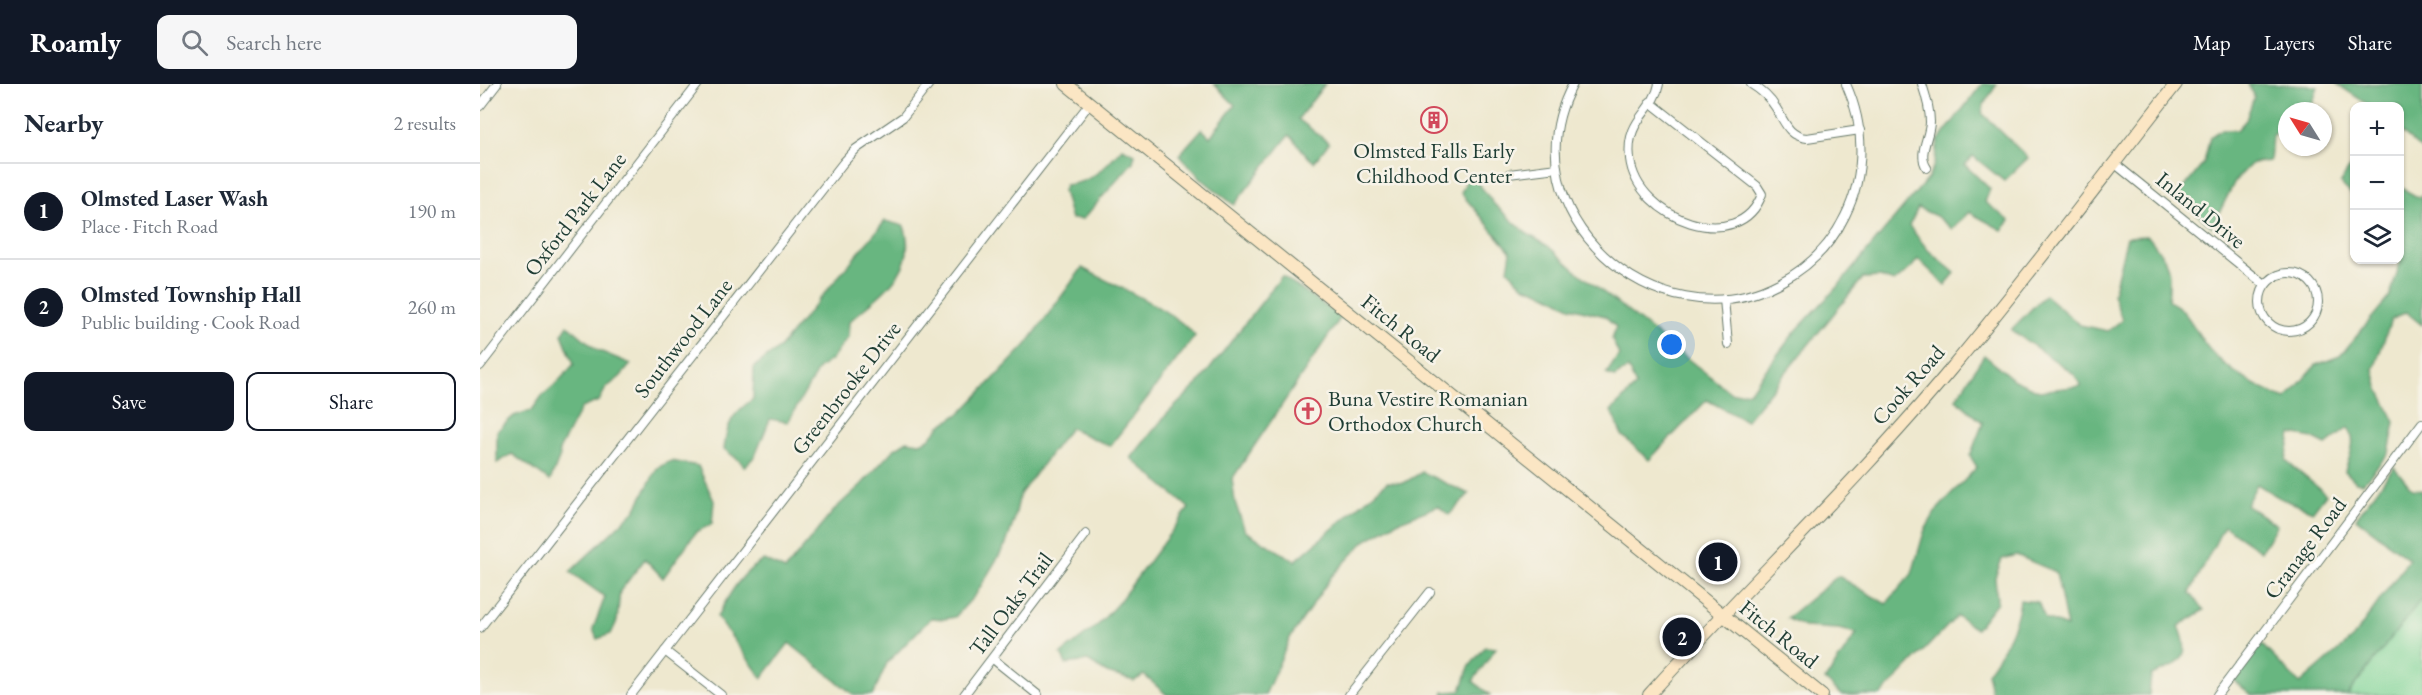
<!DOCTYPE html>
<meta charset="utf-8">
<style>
body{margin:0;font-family:"EB Garamond",serif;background:#f6f6f7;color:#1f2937}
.controls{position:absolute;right:18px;top:18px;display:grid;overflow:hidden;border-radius:12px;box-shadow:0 2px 4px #0004}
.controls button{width:54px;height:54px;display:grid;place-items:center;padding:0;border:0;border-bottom:2px solid #e0e1e3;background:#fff;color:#1f2937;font:30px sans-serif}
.compass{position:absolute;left:1798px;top:18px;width:54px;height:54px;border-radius:50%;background:#fff;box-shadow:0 2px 4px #0004;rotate:307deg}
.you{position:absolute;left:1192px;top:261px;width:21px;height:21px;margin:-15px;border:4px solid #fff;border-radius:50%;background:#1a73e8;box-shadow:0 0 0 9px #1a73e833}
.badge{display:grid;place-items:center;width:39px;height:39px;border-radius:50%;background:#111827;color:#fff;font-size:20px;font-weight:700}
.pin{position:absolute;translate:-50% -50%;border:3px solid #fff;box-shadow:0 2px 6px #0006}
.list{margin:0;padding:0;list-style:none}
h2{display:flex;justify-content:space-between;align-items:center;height:78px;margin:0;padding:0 24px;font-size:26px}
h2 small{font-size:20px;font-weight:400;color:#747a83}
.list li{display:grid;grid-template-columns:39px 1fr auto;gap:18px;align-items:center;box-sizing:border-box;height:96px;padding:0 24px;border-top:2px solid #e0e1e3}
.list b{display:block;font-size:22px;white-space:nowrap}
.list p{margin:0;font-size:20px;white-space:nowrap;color:#747a83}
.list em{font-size:20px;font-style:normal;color:#747a83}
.actions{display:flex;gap:12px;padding:18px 24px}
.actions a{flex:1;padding:14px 0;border:2px solid #111827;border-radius:12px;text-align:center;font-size:21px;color:#111827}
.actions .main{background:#111827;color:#fff}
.icon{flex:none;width:33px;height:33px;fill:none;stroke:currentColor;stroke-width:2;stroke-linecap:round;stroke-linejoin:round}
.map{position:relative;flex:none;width:1942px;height:611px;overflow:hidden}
header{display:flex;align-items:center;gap:36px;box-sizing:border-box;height:84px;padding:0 30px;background:#111827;color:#fff}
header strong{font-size:28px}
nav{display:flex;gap:33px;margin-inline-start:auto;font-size:21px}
.search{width:420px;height:54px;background:#f6f6f7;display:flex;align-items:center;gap:15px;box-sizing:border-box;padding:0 21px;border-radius:12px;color:#747a83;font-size:22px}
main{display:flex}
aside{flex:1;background:#fff}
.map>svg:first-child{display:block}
.green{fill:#80d598;stroke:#508966;stroke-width:1.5}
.forest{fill:#68b680;stroke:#447a5a;stroke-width:1.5}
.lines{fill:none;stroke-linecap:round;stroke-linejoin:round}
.street-casing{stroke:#67796a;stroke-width:10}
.secondary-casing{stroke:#67796a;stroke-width:14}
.street{stroke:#fff;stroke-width:8}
.secondary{stroke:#fbe6c4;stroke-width:12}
.labels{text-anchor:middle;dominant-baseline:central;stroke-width:5;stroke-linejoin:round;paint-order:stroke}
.poi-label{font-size:22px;fill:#1f3d34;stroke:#f7f3e8}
.street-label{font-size:22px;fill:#1f3d34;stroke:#f7f3e8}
</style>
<header>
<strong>Roamly</strong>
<div class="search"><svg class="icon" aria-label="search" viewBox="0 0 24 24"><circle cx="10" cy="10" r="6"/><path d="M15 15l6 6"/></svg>Search here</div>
<nav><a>Map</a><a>Layers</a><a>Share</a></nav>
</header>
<main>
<aside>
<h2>Nearby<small>2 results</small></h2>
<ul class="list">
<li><span class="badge">1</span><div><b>Olmsted Laser Wash</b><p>Place · Fitch Road</p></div><em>190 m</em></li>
<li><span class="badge">2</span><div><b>Olmsted Township Hall</b><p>Public building · Cook Road</p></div><em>260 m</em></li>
</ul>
<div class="actions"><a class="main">Save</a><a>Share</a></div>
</aside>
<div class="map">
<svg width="1942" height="611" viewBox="0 0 1942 611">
<rect width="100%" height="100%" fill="#f7f3e8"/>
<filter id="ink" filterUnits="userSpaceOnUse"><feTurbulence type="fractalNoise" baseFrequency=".0167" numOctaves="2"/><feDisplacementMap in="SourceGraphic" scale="12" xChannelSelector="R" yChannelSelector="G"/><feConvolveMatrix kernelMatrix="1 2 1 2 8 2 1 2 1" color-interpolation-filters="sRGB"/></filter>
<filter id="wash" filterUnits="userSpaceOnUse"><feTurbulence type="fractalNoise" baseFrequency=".008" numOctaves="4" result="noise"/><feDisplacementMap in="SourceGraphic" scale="24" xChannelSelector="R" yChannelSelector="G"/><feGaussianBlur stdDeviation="1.35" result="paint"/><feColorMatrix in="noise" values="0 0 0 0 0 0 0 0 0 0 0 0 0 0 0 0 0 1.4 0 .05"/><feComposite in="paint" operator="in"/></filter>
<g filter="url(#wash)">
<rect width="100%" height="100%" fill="#eee8cf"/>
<path class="green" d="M1942 514V611H1867Z"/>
<g class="forest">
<path d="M734 0H845L818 35 849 59 834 78C823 70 819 59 809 51L754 121 723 96 699 71 722 45 730 53 755 21Z"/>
<path d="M1502 0H1517L1504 20 1502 29 1548 74 1524 97 1493 72 1485 81 1510 105 1505 118 1530 137 1522 146 1489 128 1472 145 1456 132 1438 124 1429 142 1448 166 1475 189 1465 201 1438 175 1431 184 1414 198 1400 193 1383 194 1266 337 1227 316 1169 376 1142 351 1131 327 1156 302 1148 284 1135 293 1126 290 1139 271 1132 255 1136 243 1125 232 1090 223 1068 211 1044 202 1028 186 1031 168 981 109 989 91 999 100 1014 120 1046 149 1068 162 1094 185 1251 309 1269 308 1314 249 1359 201 1448 94 1454 81 1458 57Z"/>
<path d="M1768 0 1838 2C1830 27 1834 27 1807 27V43L1792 51 1790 77 1772 79 1755 97 1732 143 1697 113 1724 79 1730 53 1740 46H1757L1766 36 1774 13Z"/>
<path d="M1857 0H1942V66L1920 47V22H1890Z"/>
<path d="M642 64 655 70 653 78 603 135H591L583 107 585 101C612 99 625 83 642 64Z"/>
<path d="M1874 77V113L1860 99Z"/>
<path d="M1920 103 1939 114 1942 111V241L1926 228 1911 236 1894 285 1898 303 1915 338 1909 369 1883 399 1876 398 1865 387C1869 374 1878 356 1868 344L1846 361 1832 354 1811 350 1806 377 1846 410 1833 427 1800 414 1777 400 1766 421 1797 441 1781 467 1744 442 1710 509 1724 526 1699 542C1713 575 1701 580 1671 591L1669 611H1512L1507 589C1523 567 1537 543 1540 516L1558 518 1565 535 1587 543 1576 488 1536 471 1522 475 1515 493 1517 518 1496 545 1477 532 1401 611H1362L1345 596 1377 549 1358 545 1324 543 1307 534 1358 492 1406 520 1432 490 1444 448 1456 427 1497 383 1490 372 1503 339 1476 315 1504 271 1534 296 1559 307 1601 302 1594 290 1531 246 1565 211 1600 241 1628 247 1642 236 1633 210 1647 153 1668 152C1688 179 1692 182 1688 217 1708 224 1715 249 1729 265 1747 286 1780 306 1806 315L1836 281 1860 272 1910 212 1921 176Z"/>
<path d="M405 137 424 142C440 188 398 211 369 238L368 253 351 276 339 284 308 338 290 335 275 372 264 383 261 378 244 365C247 339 252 330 273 315L274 283 299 264Z"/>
<path d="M602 184C632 200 696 227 715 252L630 362 590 344 540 410 534 437 526 460 496 510 475 533 464 535 451 534 407 579 393 611H374L309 559 282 594 237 533C249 511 261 488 284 476L305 486 356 424 381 401 413 366 427 357 440 359 449 355 460 342 482 328 546 261Z"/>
<path d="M802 192 861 233 752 395 755 418 765 447 815 477 907 398 924 399 942 388 989 410 969 431 958 422 917 438 885 457 851 493 810 554 785 611H687L664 591 654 597 627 589 608 577 586 580 581 570 618 541 638 519 709 424 651 374 686 331 718 300Z"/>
<path d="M88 241 117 266 151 280 140 293 126 304 119 317 101 324 79 366 80 372 70 397 32 370 17 379V347L34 332 52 326 62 312 77 299 94 280 82 250Z"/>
<path d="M191 377 218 382 234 417 232 440 216 448 183 494 165 475 140 507 137 537 131 550 117 555 113 545 125 513 90 488 155 426 177 384Z"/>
<path d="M1914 383 1932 405 1942 406V514L1867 611H1772L1753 596 1781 560 1820 600 1873 554 1929 475 1876 434Z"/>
<path d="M1005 563 1016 564 993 597 1010 611H963L964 608 981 607 989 583Z"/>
</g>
</g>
<g filter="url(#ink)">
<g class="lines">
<defs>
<g id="street">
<path d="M1093 0C1024 127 1176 264 1299 199 1328 184 1351 161 1365 132 1386 90 1385 42 1366 0"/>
<path d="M1271 0C1281 6 1290 14 1296 24 1305 38 1308 52 1327 54L1380 46"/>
<path d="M1442 0C1446 12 1450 25 1450 38 1450 53 1437 70 1447 84"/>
<path d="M1170 18 1277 102 1282 110C1260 173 1157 135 1150 75 1145 35 1174 28 1179 0"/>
<path d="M0 22 17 0"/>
<path d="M1634 79 1785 201"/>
<path d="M1029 90 1077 84"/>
<circle cx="1809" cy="218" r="29"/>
<path d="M1244 215 1248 260"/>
<path d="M0 282 218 0"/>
<path d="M0 544 363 79 376 65 423 33 449 0"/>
<path d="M185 567 241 611"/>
<path d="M513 575 558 611"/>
<path d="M151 611 610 19"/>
<path d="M484 611 606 450"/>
<path d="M869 611 950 508"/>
<path d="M1737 611 1942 339"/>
</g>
<g id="secondary">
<path d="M586 0 1342 611"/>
<path d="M1169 611C1268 501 1376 399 1471 285 1549 192 1621 95 1696 0"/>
</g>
</defs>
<use href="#street" class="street-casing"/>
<use href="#secondary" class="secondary-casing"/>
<use href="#street" class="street"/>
<use href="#secondary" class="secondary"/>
</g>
</g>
<defs>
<symbol id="building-ring" viewBox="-11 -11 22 22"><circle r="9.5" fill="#f7f3e8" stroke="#d1495b" stroke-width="1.5"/><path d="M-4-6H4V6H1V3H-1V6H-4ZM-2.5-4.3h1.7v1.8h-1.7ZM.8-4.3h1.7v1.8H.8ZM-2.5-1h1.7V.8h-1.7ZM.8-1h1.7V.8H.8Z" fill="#d1495b"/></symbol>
<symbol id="church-ring" viewBox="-11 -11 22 22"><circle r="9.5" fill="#f7f3e8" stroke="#d1495b" stroke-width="1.5"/><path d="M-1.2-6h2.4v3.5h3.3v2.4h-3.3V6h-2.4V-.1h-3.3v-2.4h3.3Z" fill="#d1495b"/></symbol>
</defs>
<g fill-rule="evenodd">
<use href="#building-ring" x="939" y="21" width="30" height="30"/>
<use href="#church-ring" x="813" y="312" width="30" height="30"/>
</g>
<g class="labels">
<g class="poi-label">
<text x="954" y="66">Olmsted Falls Early<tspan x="954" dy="25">Childhood Center</tspan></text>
<text x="848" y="314" text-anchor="start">Buna Vestire Romanian<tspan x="848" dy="25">Orthodox Church</tspan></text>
</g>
<g class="street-label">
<text transform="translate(1721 126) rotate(39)">Inland Drive</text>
<text transform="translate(95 130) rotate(-52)">Oxford Park Lane</text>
<text transform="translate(921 244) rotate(39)">Fitch Road</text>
<text transform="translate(203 254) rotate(-52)">Southwood Lane</text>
<text transform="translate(1428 301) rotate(-49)">Cook Road</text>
<text transform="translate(366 304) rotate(-52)">Greenbrooke Drive</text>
<text transform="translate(1825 464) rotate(-53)">Cranage Road</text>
<text transform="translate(531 520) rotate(-53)">Tall Oaks Trail</text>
<text transform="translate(1299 550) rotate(39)">Fitch Road</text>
</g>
</g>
</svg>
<div class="controls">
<button>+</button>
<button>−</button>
<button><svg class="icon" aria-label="layers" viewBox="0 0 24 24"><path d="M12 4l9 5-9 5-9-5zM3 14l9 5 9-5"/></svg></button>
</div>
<svg class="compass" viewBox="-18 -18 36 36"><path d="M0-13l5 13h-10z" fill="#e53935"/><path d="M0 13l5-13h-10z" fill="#747a83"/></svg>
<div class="you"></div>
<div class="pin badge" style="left:1238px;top:478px">1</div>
<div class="pin badge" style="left:1202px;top:553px">2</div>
</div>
</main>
